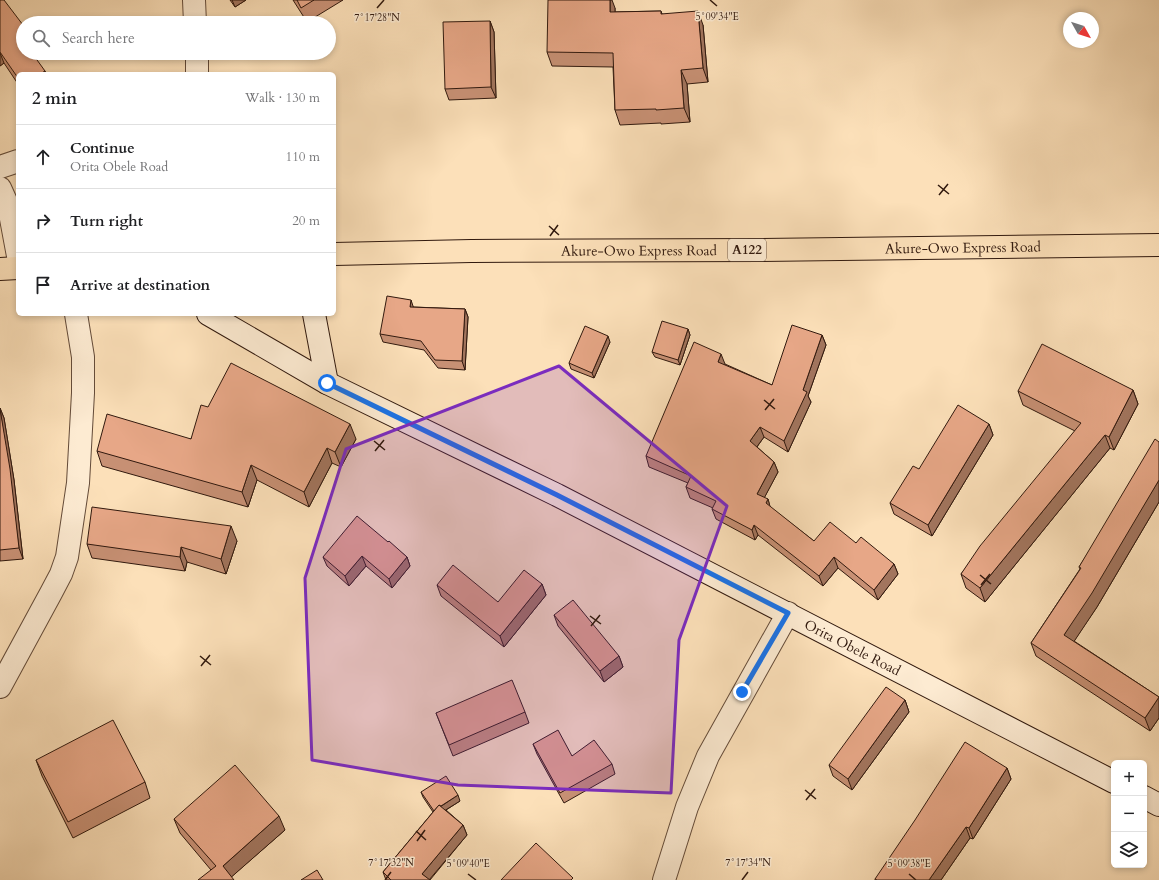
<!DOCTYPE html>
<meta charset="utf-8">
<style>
body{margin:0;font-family:Cardo,serif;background:#f2f2f2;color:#202124}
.controls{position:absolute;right:12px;bottom:12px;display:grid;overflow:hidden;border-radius:6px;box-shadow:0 2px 6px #0003}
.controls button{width:36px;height:36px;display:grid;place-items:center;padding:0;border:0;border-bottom:1px solid #e0e0e0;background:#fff;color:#202124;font:20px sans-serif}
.compass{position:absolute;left:1063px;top:12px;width:36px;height:36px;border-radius:50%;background:#fff;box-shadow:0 2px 6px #0003;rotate:129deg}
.stop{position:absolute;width:12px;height:12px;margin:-9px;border:3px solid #1a73e8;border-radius:50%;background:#fff}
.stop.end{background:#1a73e8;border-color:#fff;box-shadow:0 1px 4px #0008}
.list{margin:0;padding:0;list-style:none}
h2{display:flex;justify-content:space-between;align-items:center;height:52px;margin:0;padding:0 16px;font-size:17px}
h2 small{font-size:13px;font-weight:400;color:#757577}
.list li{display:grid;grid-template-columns:26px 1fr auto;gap:12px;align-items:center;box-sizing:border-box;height:64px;padding:0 16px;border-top:1px solid #e0e0e0}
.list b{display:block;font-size:15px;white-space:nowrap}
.list p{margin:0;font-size:13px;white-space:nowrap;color:#757577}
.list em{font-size:13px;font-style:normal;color:#757577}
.icon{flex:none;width:22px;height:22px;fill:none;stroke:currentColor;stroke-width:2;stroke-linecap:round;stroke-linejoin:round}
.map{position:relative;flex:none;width:1159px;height:880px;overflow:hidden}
.search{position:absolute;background:#fff;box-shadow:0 2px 6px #0003;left:16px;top:16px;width:320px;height:44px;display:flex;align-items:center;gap:10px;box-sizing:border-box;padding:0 14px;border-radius:22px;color:#757577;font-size:15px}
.panel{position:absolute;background:#fff;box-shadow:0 2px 6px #0003;left:16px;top:72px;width:320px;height:244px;border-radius:6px}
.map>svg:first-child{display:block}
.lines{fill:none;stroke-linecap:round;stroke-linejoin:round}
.minor-casing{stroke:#644b39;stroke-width:24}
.secondary-casing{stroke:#31190e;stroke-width:24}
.trunk-casing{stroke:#31190e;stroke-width:24}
.minor{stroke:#fdebd2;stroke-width:22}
.secondary{stroke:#fdebd2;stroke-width:22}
.trunk{stroke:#fce0b9;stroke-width:22}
.wall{fill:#c79074;stroke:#31190e}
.shaded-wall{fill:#a2755e;stroke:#31190e}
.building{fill:#e7a787;stroke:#31190e}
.route{stroke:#1a73e8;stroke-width:5}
.marked{fill:#7b2cbf;fill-opacity:0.2;stroke:#7b2cbf;stroke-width:3;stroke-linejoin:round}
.ticks{fill:none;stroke:#31190e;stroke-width:1.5}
.labels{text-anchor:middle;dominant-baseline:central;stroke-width:3;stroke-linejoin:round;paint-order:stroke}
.shield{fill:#fdebd2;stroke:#6e5849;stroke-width:1}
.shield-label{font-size:13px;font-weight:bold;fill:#31190e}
.street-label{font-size:14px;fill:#31190e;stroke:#fdebd2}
.ticks-label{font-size:10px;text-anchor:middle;fill:#31190e;stroke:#fdebd2;stroke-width:3;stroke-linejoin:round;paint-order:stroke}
</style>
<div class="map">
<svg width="1159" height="880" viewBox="0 0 1159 880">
<rect width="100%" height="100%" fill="#fce0b9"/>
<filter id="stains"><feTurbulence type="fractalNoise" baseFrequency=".005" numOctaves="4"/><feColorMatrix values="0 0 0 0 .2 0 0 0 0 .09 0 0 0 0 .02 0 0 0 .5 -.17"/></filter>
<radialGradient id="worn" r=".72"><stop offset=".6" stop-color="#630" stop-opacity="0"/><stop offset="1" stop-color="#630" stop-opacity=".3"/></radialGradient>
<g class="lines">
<defs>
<g id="minor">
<path d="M194 0 195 23"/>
<path d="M197 74V53"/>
<path d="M0 167 18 161"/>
<path d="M0 188 9 208 18 256"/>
<path d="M0 687 51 593 61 574 67 557 78 483 83 393V357L76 314"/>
<path d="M664 880 687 807 708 756 788 613"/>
</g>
<g id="secondary">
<path id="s1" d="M208 314 327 383 557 495 1114 782"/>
<path d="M314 314 327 383"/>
<path d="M1144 797 1159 805"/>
</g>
<g id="trunk">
<path id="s2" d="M334 254 471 251 760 250 1159 245"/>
<path d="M0 269 18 268"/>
</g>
</defs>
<use href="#minor" class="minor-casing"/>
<use href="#secondary" class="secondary-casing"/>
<use href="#trunk" class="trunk-casing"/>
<use href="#minor" class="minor"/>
<use href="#secondary" class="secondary"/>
<use href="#trunk" class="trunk"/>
</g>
<g class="wall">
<path d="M0 0 23 53 45 71 46 74H18V84L4 63 0 66Z"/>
<path d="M230 0H246L235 7Z"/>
<path d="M293 0H343L307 22Z"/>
<path d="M615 8V12L661 11 662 14 703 25 708 82 687 84 690 122 661 124V123L620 125 615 110 613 67 552 66 547 52Z"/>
<path d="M490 21 494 32 496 98 449 100 445 89Z"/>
<path d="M413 307 465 309 468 317 465 370 438 368 424 350 383 342 380 334Z"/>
<path d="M688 329 690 335 680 365 655 357 652 352Z"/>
<path d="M822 335 826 345 808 396 811 402 788 452 764 437 757 447 774 462 778 472 764 498 768 499 770 507 814 541 856 543 894 564 898 574 878 600 838 568 823 586 758 535 755 540 716 519 712 509 713 508 690 498 686 487 688 483 649 467 646 456 725 364 772 385Z"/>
<path d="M610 342 594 378 571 369 569 363Z"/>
<path d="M1133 390 1138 404 1114 450 1110 448 985 602 966 588 961 574 1075 431 1023 405 1018 391Z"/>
<path d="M208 407 356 439 341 467 332 463 309 507 257 480 248 507 102 466 97 451 191 439Z"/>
<path d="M0 408 4 418 14 480 23 559 0 561Z"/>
<path d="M989 424 993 435 932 536 894 514 890 503 919 469Z"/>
<path d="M1159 442V502L1097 607 1074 641 1159 697V718L1150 731 1036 656 1031 643 1080 569 1079 567Z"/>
<path d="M237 541 226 574 187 562 185 571 92 558 87 544Z"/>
<path d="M388 542 407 557 410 566 392 588 366 566 349 586 327 566 323 557Z"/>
<path d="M542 584 546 595 504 647 441 596 437 585 498 602Z"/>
<path d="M554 615 619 656 623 667 604 682 558 626Z"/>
<path d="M905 700 909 712 852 790 833 776 829 765Z"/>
<path d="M525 712 529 723 453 756 436 713Z"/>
<path d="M533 744 572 756 612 764 615 774 564 803 537 754Z"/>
<path d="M36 760 145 782 150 798 73 838 42 776Z"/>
<path d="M1007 768 1011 779 973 839 970 838 941 880H875V879Z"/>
<path d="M421 792 460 801 446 810 463 825 467 835 430 880H386L383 872 433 812 423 797Z"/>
<path d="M174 819 285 830 231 877 211 870 180 833Z"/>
</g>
<g class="shaded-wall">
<path d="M232 0H246L235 7Z"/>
<path d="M610 0H612L615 8V26L610 12Z"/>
<path d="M698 11 703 25 708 82 703 68Z"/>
<path d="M490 21 494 32 496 98 491 87Z"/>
<path d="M23 32V46L19 35Z"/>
<path d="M0 53 4 63 0 66Z"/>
<path d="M681 70 687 84 690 122 684 108Z"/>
<path d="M45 71 46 74H40Z"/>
<path d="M411 300 414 309 410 307Z"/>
<path d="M465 309 468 317 465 370 462 361Z"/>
<path d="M688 329 690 335 680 365 678 360Z"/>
<path d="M822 335 826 345 808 396 811 402 788 452 784 441 803 390Z"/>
<path d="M608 336 610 342 594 378 592 373Z"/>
<path d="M721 354 725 364 722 372 718 362Z"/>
<path d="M1133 390 1138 404 1114 450 1109 437Z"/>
<path d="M0 408 4 418 14 480 23 559 19 548Z"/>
<path d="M350 424 356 439 341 467 335 452Z"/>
<path d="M989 424 993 435 932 536 928 525Z"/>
<path d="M760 427 764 437 753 452 750 441Z"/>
<path d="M1105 435 1110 448 985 602 980 588Z"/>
<path d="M327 448 332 463 309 507 304 492Z"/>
<path d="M774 462 778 472 761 504 757 494Z"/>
<path d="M251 465 257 480 248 507 242 492Z"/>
<path d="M1159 480V502L1097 607 1069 649 1064 635Z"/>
<path d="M768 499 771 510 766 503Z"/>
<path d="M754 525 758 535 755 540 752 530Z"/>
<path d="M231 526 237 541 226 574 221 559Z"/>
<path d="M181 547 187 562 185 571 180 557Z"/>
<path d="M362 556 366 566 349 586 345 576Z"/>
<path d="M407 557 410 566 392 588 389 579Z"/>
<path d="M834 557 838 568 823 586 819 576Z"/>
<path d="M894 564 898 574 878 600 874 590Z"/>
<path d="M542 584 546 595 504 647 500 636Z"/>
<path d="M619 656 623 667 604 682 600 671Z"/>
<path d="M1159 697V718L1150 731 1145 718Z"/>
<path d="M905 700 909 712 852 790 848 779Z"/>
<path d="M1007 768 1011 779 973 839 969 828Z"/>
<path d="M458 795 460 801 436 816 434 811Z"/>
<path d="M279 816 285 830 228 880 223 866Z"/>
<path d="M463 825 467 835 429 880 422 874Z"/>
<path d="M966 827 970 838 941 880H929Z"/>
</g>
<g class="building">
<path d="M0 0H4L23 25V32L19 35 23 40V53H32L45 71 40 74H18V78L0 52Z"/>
<path d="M297 0H314L301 8Z"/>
<path d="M548 0H610V12L661 11V14L698 11 703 68 681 70 684 108 656 110V109L615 110 613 53 547 52Z"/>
<path d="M490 21 491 87 445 89 443 22Z"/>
<path d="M387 296 411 300 410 307 465 309 462 361 435 360 421 341 380 334Z"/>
<path d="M662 321 688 329 678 360 652 352Z"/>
<path d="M792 325 822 335 803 390 807 392 784 441 760 427 750 441 774 462 757 494 768 499 766 503 814 541 830 522 856 543 861 537 894 564 874 590 834 557 819 576 754 525 752 530 712 509 716 501 686 487 691 476 646 456 694 342 721 354 718 362 772 385Z"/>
<path d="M585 326 608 336 592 373 569 363Z"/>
<path d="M1042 344 1133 390 1109 437 1105 435 980 588 961 574 980 546 1081 423 1018 391Z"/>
<path d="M231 363 350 424 335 452 327 448 304 492 251 465 242 492 97 451 107 414 191 439 201 405 208 407Z"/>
<path d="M958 405 989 424 928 525 890 503 913 466 919 469Z"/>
<path d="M0 409 10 469 19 548 0 550Z"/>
<path d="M1155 439 1159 442V480L1092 593 1064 635 1159 697 1145 718 1031 643 1081 568 1079 567Z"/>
<path d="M92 507 231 526 221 559 181 547 180 557 87 544Z"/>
<path d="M357 516 388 542 389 541 407 557 389 579 362 556 345 576 323 557Z"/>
<path d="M453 565 498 602 524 570 542 584 500 636 437 585Z"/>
<path d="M573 600 619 656 600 671 554 615Z"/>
<path d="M512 680 525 712 449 745 436 713Z"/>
<path d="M886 687 905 700 848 779 829 765Z"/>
<path d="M113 720 145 782 68 822 36 760Z"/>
<path d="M558 730 572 756 594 740 612 764 560 793 533 744Z"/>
<path d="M965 742 1007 768 969 828 966 827 929 880H877L875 879 915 820Z"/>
<path d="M235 765 279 816 223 866 234 880H198L216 866 174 819Z"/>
<path d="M446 776 458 795 441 806 439 805 434 811 421 792Z"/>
<path d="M439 805 463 825 422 874 430 880H391L383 872Z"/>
<path d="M536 843 573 878 571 880H501Z"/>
<path d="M317 870 323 880H301Z"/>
</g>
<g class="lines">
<path class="route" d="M327 383 557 495 788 613 742 692"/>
</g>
<path class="marked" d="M559 366 727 506 679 640 671 793 458 785 312 760 305 578 346 449Z"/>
<path class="ticks" d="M710 0 717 6M377 8 384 0M938 185 949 194M939 195 948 184M549 226 559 235M550 236 558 225M764 400 775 409M765 410 774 399M374 441 385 450M375 451 384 440M980 575 991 584M981 585 990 574M590 616 601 624M591 626 600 615M200 656 211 665M201 666 210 655M805 790 816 799M806 800 815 789M416 831 426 840M417 841 425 830M468 874 476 880M909 874 916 880M385 880 391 872M742 880 748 872"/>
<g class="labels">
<rect class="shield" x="728" y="239" width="38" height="22" rx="3"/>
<g class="shield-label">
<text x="747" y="250">A122</text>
</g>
<g class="street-label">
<text stroke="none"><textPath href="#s2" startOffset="629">Akure-Owo Express Road</textPath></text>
<text stroke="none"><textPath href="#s2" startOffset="305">Akure-Owo Express Road</textPath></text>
<text stroke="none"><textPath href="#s1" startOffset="726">Orita Obele Road</textPath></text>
</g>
</g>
<g class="ticks-label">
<text x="717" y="20">5°09'34"E</text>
<text x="377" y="21">7°17'28"N</text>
<text x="391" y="866">7°17'32"N</text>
<text x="748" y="866">7°17'34"N</text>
<text x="468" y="867">5°09'40"E</text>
<text x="909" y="867">5°09'38"E</text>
</g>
<rect width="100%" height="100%" filter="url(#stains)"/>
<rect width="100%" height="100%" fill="url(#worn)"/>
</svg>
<div class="controls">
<button>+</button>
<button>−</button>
<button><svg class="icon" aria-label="layers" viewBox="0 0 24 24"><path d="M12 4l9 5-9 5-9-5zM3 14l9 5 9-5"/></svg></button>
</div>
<svg class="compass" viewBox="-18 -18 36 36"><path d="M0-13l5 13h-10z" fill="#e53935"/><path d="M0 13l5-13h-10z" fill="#757577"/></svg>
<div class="stop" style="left:327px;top:383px"></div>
<div class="stop end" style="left:742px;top:692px"></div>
<div class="search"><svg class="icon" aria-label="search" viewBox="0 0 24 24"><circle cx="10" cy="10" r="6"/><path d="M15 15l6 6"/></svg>Search here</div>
<section class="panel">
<h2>2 min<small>Walk · 130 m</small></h2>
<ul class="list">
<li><svg class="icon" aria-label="ahead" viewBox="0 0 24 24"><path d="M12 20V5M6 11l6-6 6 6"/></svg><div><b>Continue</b><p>Orita Obele Road</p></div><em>110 m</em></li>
<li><svg class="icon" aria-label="right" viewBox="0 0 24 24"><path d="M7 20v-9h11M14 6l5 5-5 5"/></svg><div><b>Turn right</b></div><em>20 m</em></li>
<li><svg class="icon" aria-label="arrive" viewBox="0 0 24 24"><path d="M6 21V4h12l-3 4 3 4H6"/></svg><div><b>Arrive at destination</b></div></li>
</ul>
</section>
</div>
